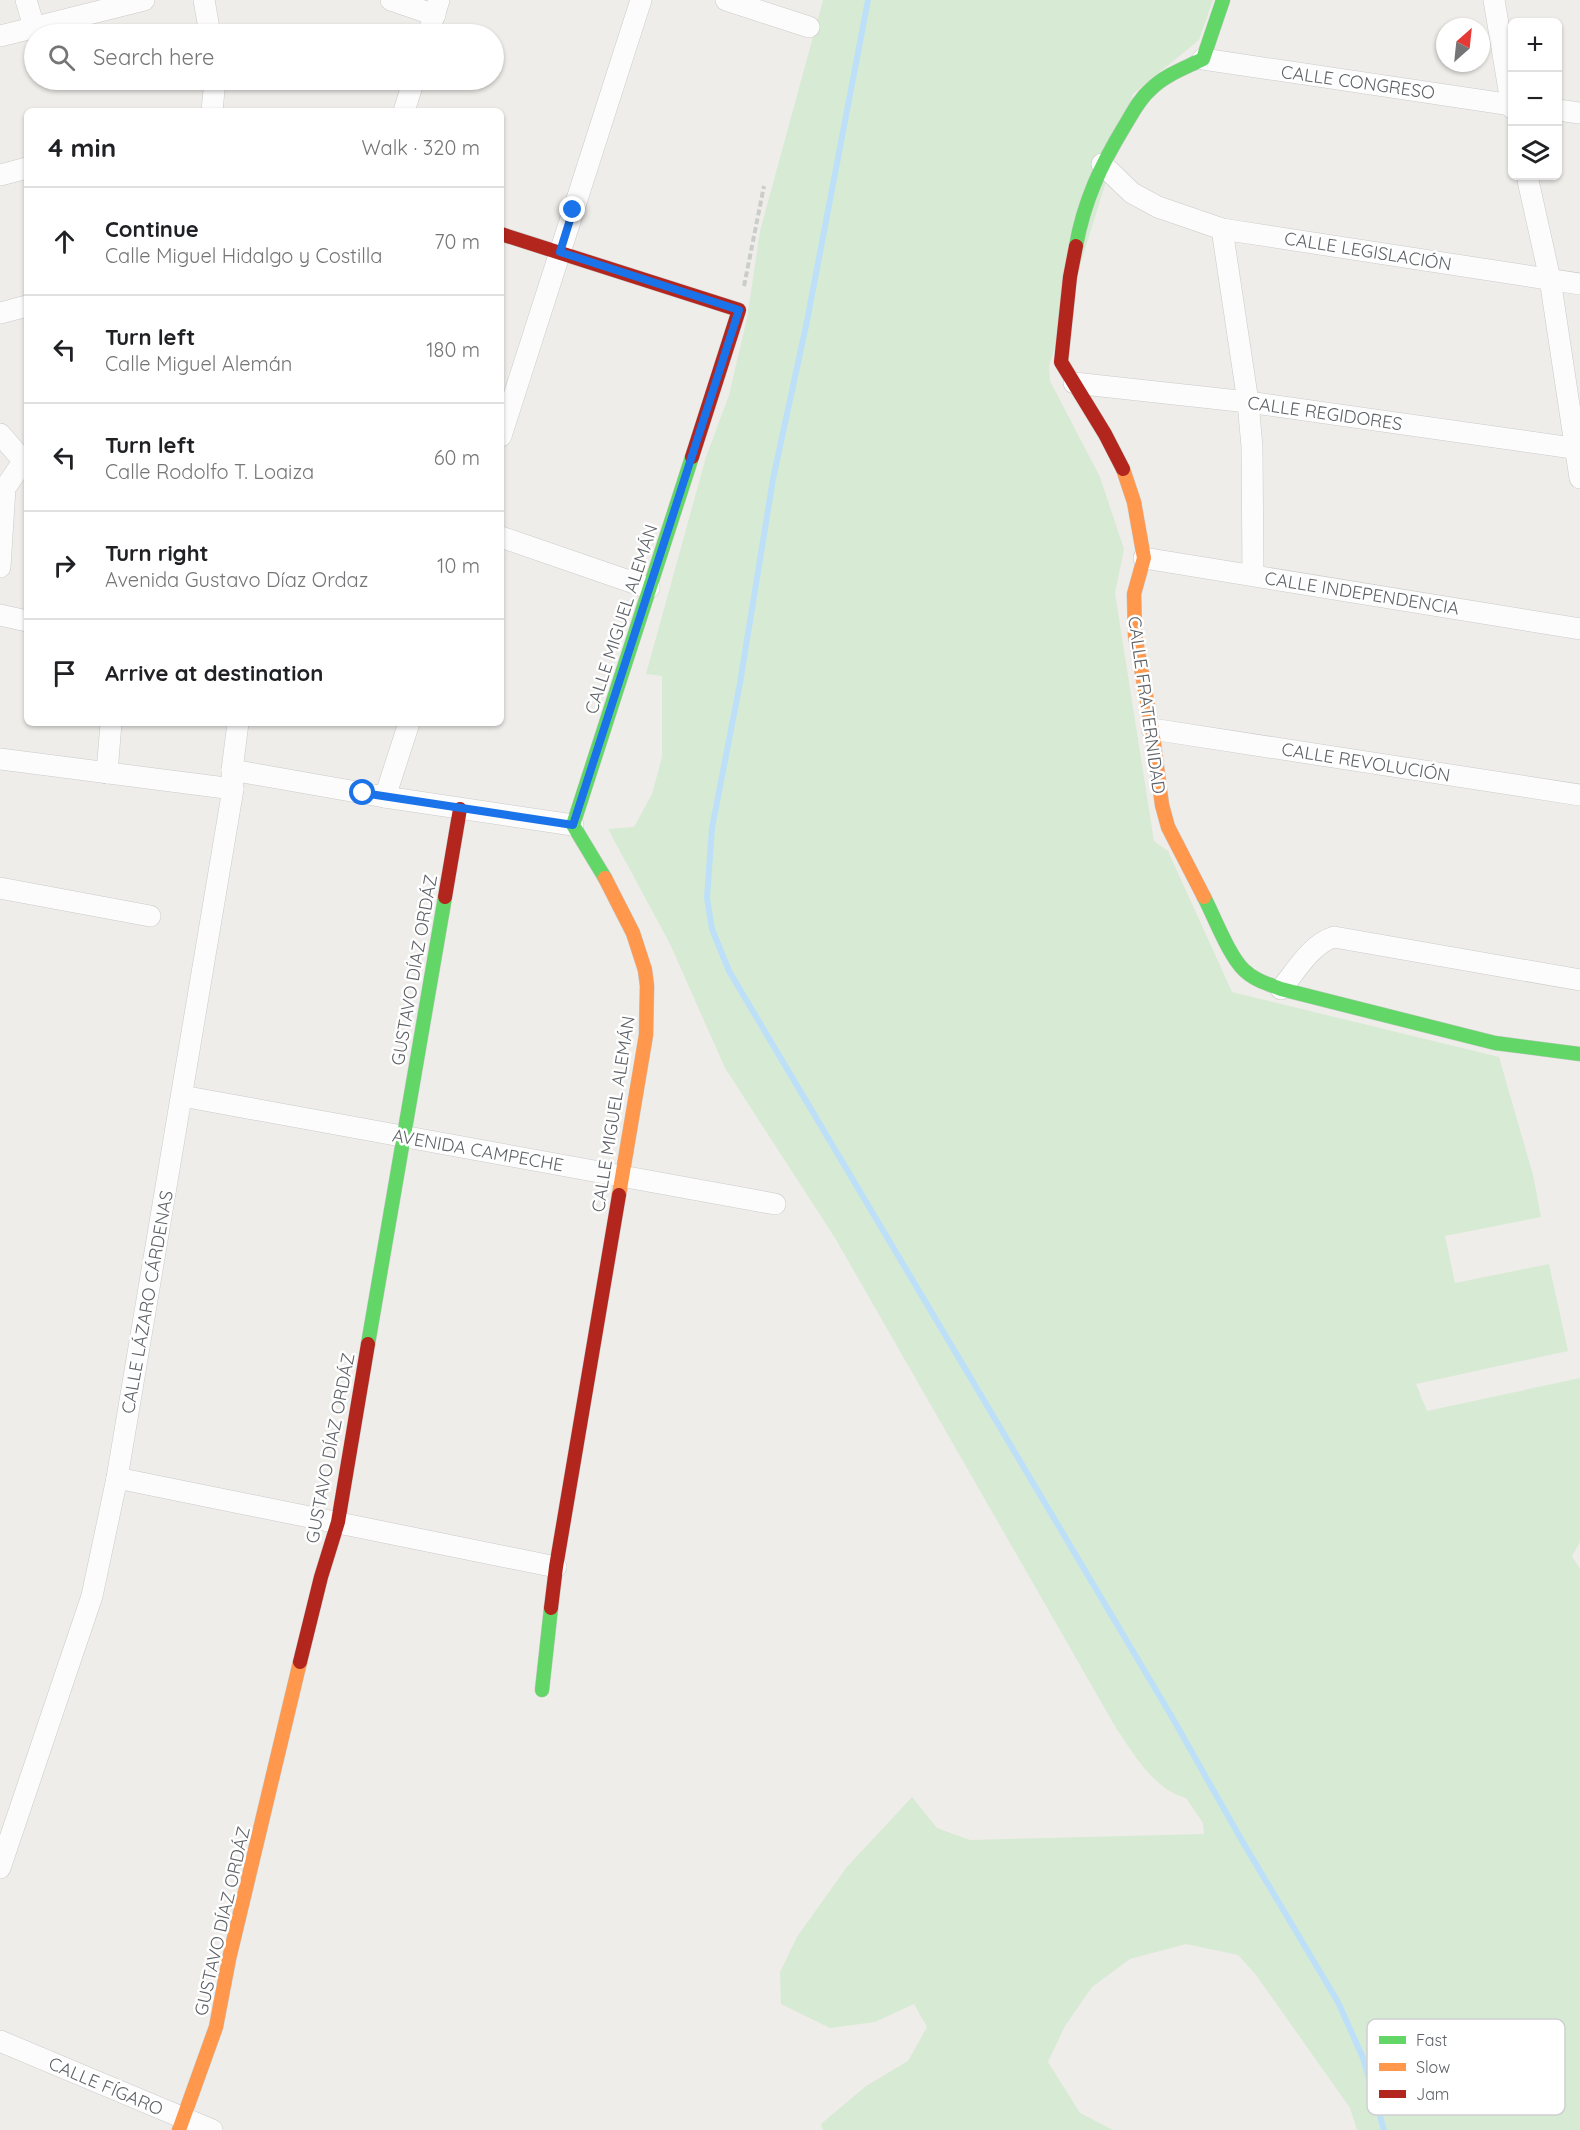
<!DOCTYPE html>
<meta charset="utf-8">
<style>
body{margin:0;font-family:Quicksand,sans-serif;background:#f6f6f6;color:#202124}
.controls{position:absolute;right:18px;top:18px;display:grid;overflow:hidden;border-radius:9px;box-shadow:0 2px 4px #0004}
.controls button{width:54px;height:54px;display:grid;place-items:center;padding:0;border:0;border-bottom:2px solid #e0e0e0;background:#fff;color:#202124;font:30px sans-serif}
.compass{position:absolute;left:1436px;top:18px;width:54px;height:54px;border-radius:50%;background:#fff;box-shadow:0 2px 4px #0004;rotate:27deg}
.stop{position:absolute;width:18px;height:18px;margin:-14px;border:4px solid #1a73e8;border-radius:50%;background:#fff}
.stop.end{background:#1a73e8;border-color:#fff;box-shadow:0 2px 6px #0008}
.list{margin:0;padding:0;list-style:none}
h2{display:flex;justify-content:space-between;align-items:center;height:78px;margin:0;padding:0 24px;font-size:26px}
h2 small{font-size:20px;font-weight:400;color:#757577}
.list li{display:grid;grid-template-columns:39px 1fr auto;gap:18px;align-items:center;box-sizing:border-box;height:108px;padding:0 24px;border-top:2px solid #e0e0e0}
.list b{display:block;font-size:22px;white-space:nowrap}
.list p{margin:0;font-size:20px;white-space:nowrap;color:#757577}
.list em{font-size:20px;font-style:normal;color:#757577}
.icon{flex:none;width:33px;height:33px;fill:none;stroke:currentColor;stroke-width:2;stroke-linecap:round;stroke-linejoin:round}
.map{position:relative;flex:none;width:1580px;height:2130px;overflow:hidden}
.search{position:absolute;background:#fff;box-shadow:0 2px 4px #0004;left:24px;top:24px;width:480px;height:66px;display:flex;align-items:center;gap:15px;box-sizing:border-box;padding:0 21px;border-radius:33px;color:#757577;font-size:22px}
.panel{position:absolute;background:#fff;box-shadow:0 2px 4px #0004;left:24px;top:108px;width:480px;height:618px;border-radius:9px}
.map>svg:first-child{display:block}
.green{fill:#d7ead4}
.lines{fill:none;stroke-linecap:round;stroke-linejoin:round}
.stream{stroke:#bde0f8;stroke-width:6}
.street-casing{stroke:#cacaca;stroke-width:22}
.fast-casing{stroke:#cbcbcb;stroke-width:15}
.slow-casing{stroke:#cbcbcb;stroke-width:15}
.jam-casing{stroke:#cbcbcb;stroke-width:15}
.path{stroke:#cacecb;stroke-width:4;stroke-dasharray:6 3;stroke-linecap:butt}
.street{stroke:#fdfcfc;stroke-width:21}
.fast{stroke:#63d668;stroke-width:14}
.slow{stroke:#ff974d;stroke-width:14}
.jam{stroke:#b3261e;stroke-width:14}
.route{stroke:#1a73e8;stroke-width:8}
.labels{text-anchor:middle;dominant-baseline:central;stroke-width:5;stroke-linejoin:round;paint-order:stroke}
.street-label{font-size:18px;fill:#5e6267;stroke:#fff}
.key{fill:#fff;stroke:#cfd0d1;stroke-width:1.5}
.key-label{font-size:16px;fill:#5e6267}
</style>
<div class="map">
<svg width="1580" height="2130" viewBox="0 0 1580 2130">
<rect width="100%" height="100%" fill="#efede9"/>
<path class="green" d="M823 0H1213L1199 40 1133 94 1049 366 1050 381 1100 477 1124 549 1115 593 1154 841 1168 851 1232 992 1499 1057 1533 1175 1541 1217 1445 1236 1455 1283 1549 1264 1568 1351 1416 1384 1427 1411 1580 1378V1542L1572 1556 1580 1569V2130H1357L1350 2108 1256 1975 1238 1955 1186 1944 1130 1959 1092 1987 1065 2026 1048 2062 1080 2113 1113 2130H823L821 2124 866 2086 908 2061 927 2027 914 2004 875 2022 830 2028 781 2004 780 1972 797 1937 846 1868 912 1797 937 1828 970 1840 1204 1834 1203 1823 1186 1798C1153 1789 1134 1754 1116 1728L835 1238 725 1068 670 944 608 829 634 827 652 794 662 757V676L646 674 706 457 729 395 747 318 760 231Z"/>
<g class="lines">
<path class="stream" d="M868 0 807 321 773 479 740 683 712 828 707 898 712 929 729 971 1172 1717 1241 1839 1338 2002 1363 2058 1384 2130"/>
<defs>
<g id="street">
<path d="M26 0 34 27"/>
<path d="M204 0 210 34"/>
<path d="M391 0 435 15"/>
<path d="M726 0 809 27"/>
<path d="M1494 0 1512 108"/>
<path d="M428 34 439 0"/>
<path d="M0 36 144 0"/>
<path d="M1203 59 1512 105"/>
<path d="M1558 110 1580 113"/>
<path d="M212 111 215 80"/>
<path d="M404 111 414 80"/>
<path d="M1102 164 1132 193 1158 207 1222 229 1580 284"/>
<path d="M0 175 27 168"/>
<path d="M1527 176 1550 279 1580 478"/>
<path d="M1222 229 1248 402 1252 447 1253 575"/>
<path d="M0 313 27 306"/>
<path d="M1074 383 1248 402 1580 449"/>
<path d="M0 434 27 465"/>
<path d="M501 436 641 0"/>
<path d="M501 537 649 588"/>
<path d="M1144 558 1580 629"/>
<path d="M0 567 5 488 23 462"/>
<path d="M0 615 27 621"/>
<path d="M1152 729 1580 795"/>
<path d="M0 759 233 789"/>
<path d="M232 770 385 797 573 825"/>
<path d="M107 773 111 723"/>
<path d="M385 797 409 723"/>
<path d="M0 888 150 916"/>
<path d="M1281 989C1296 971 1311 944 1334 937L1580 980"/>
<path d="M182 1096 775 1204"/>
<path d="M117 1478 556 1567"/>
<path d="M0 1868 92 1596 117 1478 233 789 232 770 238 723"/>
<path d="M0 2041 212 2130"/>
</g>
<g id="fast">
<path d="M1076 246C1084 201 1101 165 1124 127 1132 114 1139 99 1151 89 1165 75 1185 68 1203 59L1223 0"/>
<path d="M605 878 573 825 692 457"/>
<path d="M1204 897C1214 916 1229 956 1244 970 1254 980 1268 984 1281 989L1495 1043 1580 1054"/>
<path d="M368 1344 445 897"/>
<path d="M542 1690 551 1608"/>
</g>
<g id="slow">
<path d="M1123 469 1134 502 1144 558 1134 594 1135 635 1152 729 1162 805 1168 827 1204 897"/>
<path d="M605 878 633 933 645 970 647 986 646 1035 619 1195"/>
<path d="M179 2130 216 2027 229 1959 300 1662"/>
</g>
<g id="jam">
<path d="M501 234 739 310 692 457"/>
<path d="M1076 246 1070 277 1061 362 1105 434 1123 469"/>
<path d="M445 897 460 809"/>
<path d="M551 1608 556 1567 619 1195"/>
<path d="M300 1662 321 1577 338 1522 368 1344"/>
</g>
</defs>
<use href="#street" class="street-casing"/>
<use href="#fast" class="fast-casing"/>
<use href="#slow" class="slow-casing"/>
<use href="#jam" class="jam-casing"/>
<path class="path" d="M744 286 764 186"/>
<use href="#street" class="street"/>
<use href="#fast" class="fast"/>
<use href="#slow" class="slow"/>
<use href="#jam" class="jam"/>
</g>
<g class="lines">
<path class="route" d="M363 793 573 825 739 310 560 252 573 210"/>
</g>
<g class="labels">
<g class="street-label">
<text transform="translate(1358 82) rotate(8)">CALLE CONGRESO</text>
<text transform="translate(1368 251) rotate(9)">CALLE LEGISLACIÓN</text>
<text transform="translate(1325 413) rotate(8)">CALLE REGIDORES</text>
<text transform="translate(1362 593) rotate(9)">CALLE INDEPENDENCIA</text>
<text transform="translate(621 619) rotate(-72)">CALLE MIGUEL ALEMÁN</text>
<text transform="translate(1147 705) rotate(82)">CALLE FRATERNIDAD</text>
<text transform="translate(1366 762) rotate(9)">CALLE REVOLUCIÓN</text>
<text transform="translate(414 970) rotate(-80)">GUSTAVO DÍAZ ORDÁZ</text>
<text transform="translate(613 1114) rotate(-81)">CALLE MIGUEL ALEMÁN</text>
<text transform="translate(478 1150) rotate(10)">AVENIDA CAMPECHE</text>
<text transform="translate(147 1302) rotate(-80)">CALLE LÁZARO CÁRDENAS</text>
<text transform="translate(330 1448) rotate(-79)">GUSTAVO DÍAZ ORDÁZ</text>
<text transform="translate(222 1921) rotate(-77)">GUSTAVO DÍAZ ORDÁZ</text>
<text transform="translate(106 2086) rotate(23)">CALLE FÍGARO</text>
</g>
</g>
<rect x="1367" y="2019" width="198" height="96" rx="9" class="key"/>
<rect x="1379" y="2036" width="27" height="8" fill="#63d668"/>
<rect x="1379" y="2063" width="27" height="8" fill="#ff974d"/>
<rect x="1379" y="2090" width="27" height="8" fill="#b3261e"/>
<g class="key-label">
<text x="1416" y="2046">Fast</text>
<text x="1416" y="2073">Slow</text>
<text x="1416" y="2100">Jam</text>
</g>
</svg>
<div class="controls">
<button>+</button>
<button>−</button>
<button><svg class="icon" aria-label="layers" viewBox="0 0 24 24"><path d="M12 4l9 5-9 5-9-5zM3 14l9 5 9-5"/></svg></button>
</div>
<svg class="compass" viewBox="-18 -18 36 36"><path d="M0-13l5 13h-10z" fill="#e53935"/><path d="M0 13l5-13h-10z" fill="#757577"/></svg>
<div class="stop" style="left:363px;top:793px"></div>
<div class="stop end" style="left:573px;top:210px"></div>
<div class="search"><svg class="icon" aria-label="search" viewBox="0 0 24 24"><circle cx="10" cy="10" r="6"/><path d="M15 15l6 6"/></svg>Search here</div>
<section class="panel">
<h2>4 min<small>Walk · 320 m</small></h2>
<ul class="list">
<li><svg class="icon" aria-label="ahead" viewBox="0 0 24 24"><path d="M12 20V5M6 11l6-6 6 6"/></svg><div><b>Continue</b><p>Calle Miguel Hidalgo y Costilla</p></div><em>70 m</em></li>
<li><svg class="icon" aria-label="left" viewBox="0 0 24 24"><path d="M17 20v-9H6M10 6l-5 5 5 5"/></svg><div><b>Turn left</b><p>Calle Miguel Alemán</p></div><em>180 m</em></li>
<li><svg class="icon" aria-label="left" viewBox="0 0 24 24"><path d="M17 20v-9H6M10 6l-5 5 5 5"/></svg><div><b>Turn left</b><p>Calle Rodolfo T. Loaiza</p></div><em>60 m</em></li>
<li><svg class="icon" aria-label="right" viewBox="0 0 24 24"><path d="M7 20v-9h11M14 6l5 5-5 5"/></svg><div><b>Turn right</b><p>Avenida Gustavo Díaz Ordaz</p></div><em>10 m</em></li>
<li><svg class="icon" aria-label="arrive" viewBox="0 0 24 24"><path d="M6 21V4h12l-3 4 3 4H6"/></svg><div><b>Arrive at destination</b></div></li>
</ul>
</section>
</div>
